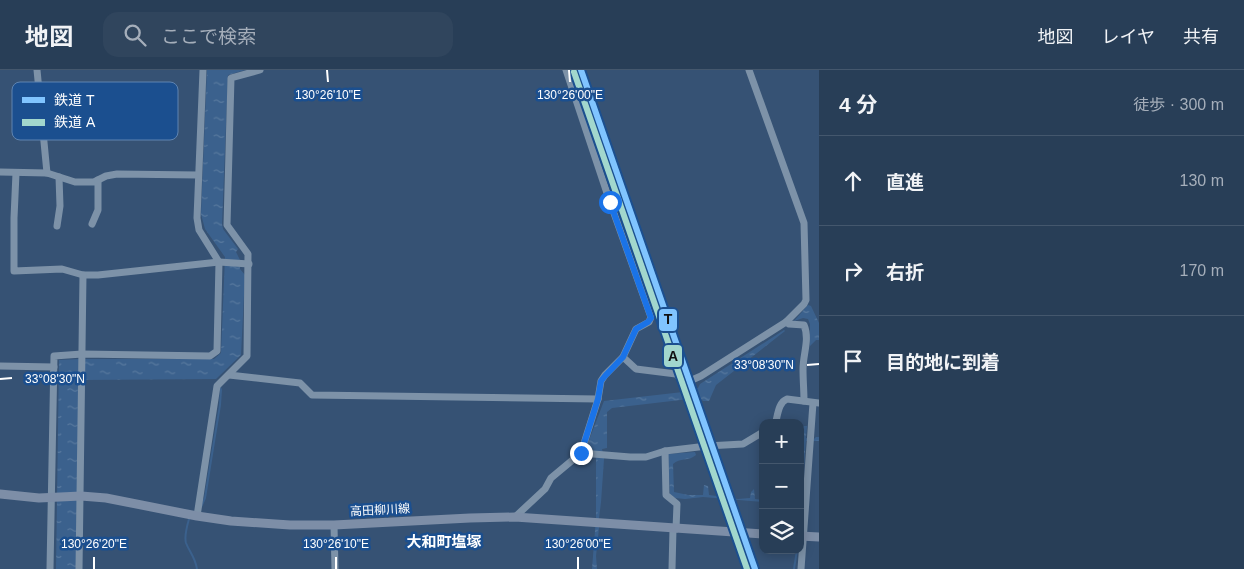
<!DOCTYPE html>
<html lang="ja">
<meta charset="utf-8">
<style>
body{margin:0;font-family:Arial,"Noto Sans JP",sans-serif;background:#30455d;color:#f1f3f6}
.controls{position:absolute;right:15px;bottom:15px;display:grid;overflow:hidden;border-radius:10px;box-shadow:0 2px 12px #0003}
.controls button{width:45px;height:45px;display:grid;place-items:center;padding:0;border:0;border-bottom:1px solid #44576d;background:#283e57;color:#f1f3f6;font:25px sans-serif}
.stop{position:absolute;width:15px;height:15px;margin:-11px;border:4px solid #1a73e8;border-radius:50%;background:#fff}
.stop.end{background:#1a73e8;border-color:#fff;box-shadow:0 1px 5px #0008}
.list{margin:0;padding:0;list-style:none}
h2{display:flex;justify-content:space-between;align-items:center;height:65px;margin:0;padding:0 20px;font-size:21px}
h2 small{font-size:16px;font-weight:400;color:#a5aeba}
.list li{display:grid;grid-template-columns:32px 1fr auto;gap:15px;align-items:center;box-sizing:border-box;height:90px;padding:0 20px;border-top:1px solid #44576d}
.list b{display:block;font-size:19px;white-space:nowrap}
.list em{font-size:16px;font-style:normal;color:#a5aeba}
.icon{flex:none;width:28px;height:28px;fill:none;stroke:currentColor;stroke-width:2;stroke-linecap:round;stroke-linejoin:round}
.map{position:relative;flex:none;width:819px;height:499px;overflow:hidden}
header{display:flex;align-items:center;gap:30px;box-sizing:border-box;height:70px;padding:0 25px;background:#283e57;border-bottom:1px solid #44576d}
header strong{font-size:24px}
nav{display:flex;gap:28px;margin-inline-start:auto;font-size:18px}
.search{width:350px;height:45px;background:#30455d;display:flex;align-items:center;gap:12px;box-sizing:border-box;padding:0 18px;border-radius:15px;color:#a5aeba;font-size:19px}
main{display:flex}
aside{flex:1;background:#283e57}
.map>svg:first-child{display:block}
.water{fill:url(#water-ripples)}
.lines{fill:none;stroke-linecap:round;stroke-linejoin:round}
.stream{stroke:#3b618d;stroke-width:2}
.minor{stroke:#7d92a8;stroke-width:7}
.major{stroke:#7d8ea7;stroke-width:9}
.rail-1-casing{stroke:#1b4f8f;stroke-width:10}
.rail-2-casing{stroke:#1b4f8f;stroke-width:10}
.rail-1{stroke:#80c4ff;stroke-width:6}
.rail-2{stroke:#a2d7cd;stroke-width:6}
.route{stroke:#1a73e8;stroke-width:6}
.ticks{fill:none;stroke:#fff;stroke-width:2}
.labels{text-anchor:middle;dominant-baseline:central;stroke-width:5;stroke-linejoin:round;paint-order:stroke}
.street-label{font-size:12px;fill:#fff;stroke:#1b4f8f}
.quarter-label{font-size:15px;font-weight:bold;fill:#fff;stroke:#1b4f8f}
.key{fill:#1b4f8f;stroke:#5f84b1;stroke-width:1}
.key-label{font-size:14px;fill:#fff}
.ticks-label{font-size:12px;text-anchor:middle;fill:#fff;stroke:#1b4f8f;stroke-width:5;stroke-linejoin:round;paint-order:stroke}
.line-badge{stroke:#1b4f8f;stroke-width:2}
.pale-badge-label{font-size:14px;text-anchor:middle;font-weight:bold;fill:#111}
</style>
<header>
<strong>地図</strong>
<div class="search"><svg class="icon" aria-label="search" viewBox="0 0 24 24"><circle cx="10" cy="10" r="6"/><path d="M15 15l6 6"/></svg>ここで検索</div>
<nav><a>地図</a><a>レイヤ</a><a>共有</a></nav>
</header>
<main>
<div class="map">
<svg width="819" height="499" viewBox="0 0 819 499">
<defs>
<pattern id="water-ripples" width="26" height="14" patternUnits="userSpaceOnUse" patternTransform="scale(1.25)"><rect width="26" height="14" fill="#3b618d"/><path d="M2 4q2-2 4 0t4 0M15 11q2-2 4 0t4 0" fill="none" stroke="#58799e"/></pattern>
</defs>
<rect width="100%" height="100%" fill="#365274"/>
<g class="water">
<path d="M207 0H245L228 5 222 154 223 159 238 179 236 182 240 190V199L245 205 241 285 216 309 79 310 76 499H56L59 290 79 289H214L221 283 225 187 205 159 201 144Z"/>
<path d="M808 235 811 236 819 253V270H816L810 276V254L808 249 803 248 794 251Z"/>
<path d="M784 260 785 261 716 315 709 331H703L700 328 689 329 612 338 607 342V378L602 379 604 389 601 432 599 448V458L596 486 597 499H592L596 448V388L593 379 586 378 604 331 683 322 698 318 700 314Z"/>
<path d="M804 356H807L806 368 814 369 816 367H819V371H806L802 422 801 449H800L801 360Z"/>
<path d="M695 382 696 385C688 392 680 387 673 394L674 422 688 425H703L704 415 708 416 709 425 738 429 750 428 751 422 754 419 755 429 763 430V432L703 427 685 429 675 428 670 424 668 384Z"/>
</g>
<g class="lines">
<g class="stream">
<path d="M201 437 205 428 213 378 220 335 221 320 220 317"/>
<path d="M190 448 189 449C187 456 184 466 186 473 190 483 195 487 197 499"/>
<path d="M794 499 797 480"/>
</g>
<g class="minor">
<path d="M37 0 47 103"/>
<path d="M0 102 47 103 75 112H94L106 106 117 104 198 105"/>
<path d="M16 103 14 148V201L62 199 83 205H98L219 192 249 194"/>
<path d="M92 154 98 140V110"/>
<path d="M57 156 60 136 59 107"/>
<path d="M786 252 789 254 804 255C810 269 803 284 803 299 803 310 804 321 804 331"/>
<path d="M623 287 636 299 676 304 685 313 707 376"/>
<path d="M0 296 54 297"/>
<path d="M229 305 300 313 312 325 598 329"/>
<path d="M685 313 701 306 786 252 804 234 806 230 804 153 749 0"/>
<path d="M774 353 776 351C778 343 779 332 787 329L819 333"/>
<path d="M665 381 666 425 677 434 676 459"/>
<path d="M581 383 630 387H646L665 381 707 376 743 374 763 362"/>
<path d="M197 446 217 316 247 286 248 184 227 155 231 8 260 0"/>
<path d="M515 447 545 419 551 408 581 383 598 329 601 311 605 305 623 287 636 259 649 252 651 247 610 132 566 0"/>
<path d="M334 455 335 499"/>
<path d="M50 499 54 286 82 284 210 286 217 281 219 192 199 160 197 148 203 0"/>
<path d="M79 499 83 205"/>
<path d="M672 499 673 459"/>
<path d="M801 499 813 333"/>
</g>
<g class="major">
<path d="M0 424 39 428 81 426 106 428 197 446 231 451 290 455H334L470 448 515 447 763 464"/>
<path d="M800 466 819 467"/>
</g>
<defs>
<path id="rail-1" d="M581 0 755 499"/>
<path id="rail-2" d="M574 2 747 499"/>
</defs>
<use href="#rail-1" class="rail-1-casing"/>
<use href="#rail-2" class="rail-2-casing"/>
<use href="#rail-1" class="rail-1"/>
<use href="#rail-2" class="rail-2"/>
</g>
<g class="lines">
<path class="route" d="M581 383 598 329 601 311 605 306 623 287 636 259 648 252 651 248 610 132"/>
</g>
<path class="ticks" d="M327 0 328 12M569 0 570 12M807 295 819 294M0 309 12 308M94 487V499M336 487V499M578 487V499"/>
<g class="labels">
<g class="street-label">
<text transform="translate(380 440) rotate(-3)">高田柳川線</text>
</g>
<g class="quarter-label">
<text x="444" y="471">大和町塩塚</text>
</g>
</g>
<rect x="12" y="12" width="166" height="58" rx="8" class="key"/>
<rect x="22" y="27" width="23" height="6" fill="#80c4ff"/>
<rect x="22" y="49" width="23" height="7" fill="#a2d7cd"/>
<g class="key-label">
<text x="54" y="35">鉄道 T</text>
<text x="54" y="57">鉄道 A</text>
</g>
<g class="ticks-label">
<text x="328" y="29">130°26'10"E</text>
<text x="570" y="29">130°26'00"E</text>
<text x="764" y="299">33°08'30"N</text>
<text x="55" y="313">33°08'30"N</text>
<text x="94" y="478">130°26'20"E</text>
<text x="336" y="478">130°26'10"E</text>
<text x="578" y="478">130°26'00"E</text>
</g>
<g class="line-badge">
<rect x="658" y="238" width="20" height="24" rx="5" fill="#80c4ff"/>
<rect x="663" y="274" width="20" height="24" rx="5" fill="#a2d7cd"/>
</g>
<g class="pale-badge-label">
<text x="668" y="254">T</text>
<text x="673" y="291">A</text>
</g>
</svg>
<div class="controls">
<button>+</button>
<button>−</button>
<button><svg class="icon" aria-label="layers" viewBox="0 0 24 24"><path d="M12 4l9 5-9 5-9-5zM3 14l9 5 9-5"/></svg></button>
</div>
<div class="stop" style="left:610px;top:132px"></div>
<div class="stop end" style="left:581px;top:383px"></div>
</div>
<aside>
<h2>4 分<small>徒歩 · 300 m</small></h2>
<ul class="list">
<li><svg class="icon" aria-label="ahead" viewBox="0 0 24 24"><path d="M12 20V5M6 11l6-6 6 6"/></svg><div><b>直進</b></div><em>130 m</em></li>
<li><svg class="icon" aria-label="right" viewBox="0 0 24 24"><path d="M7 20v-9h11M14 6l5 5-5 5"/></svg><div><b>右折</b></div><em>170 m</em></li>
<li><svg class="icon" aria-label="arrive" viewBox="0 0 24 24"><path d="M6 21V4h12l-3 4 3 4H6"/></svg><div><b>目的地に到着</b></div></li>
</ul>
</aside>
</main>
